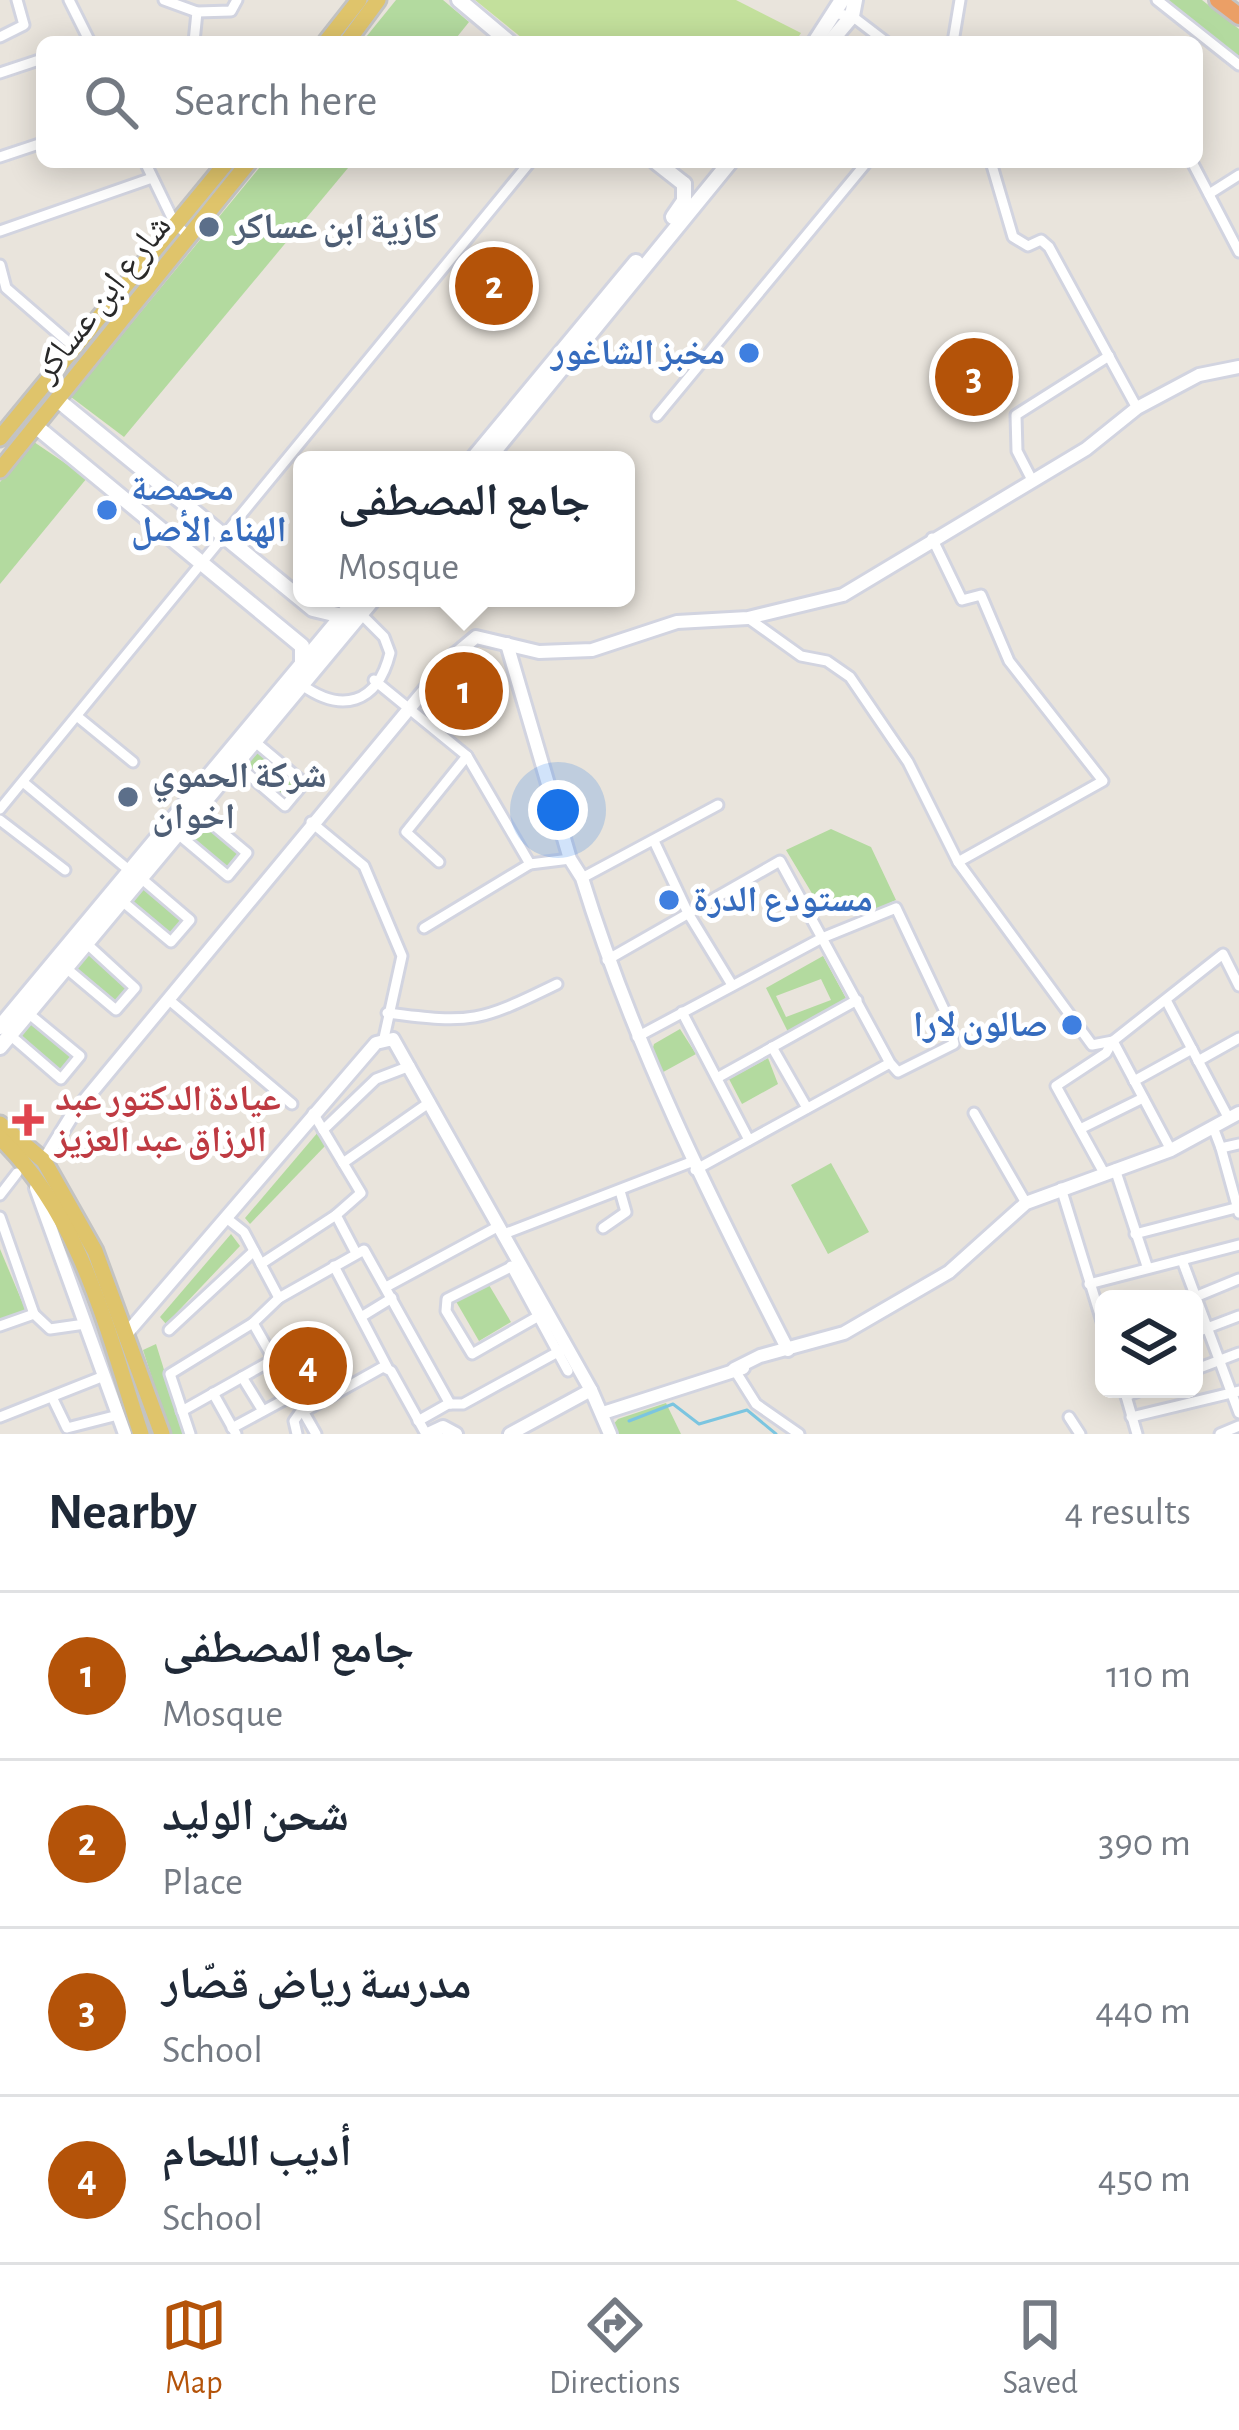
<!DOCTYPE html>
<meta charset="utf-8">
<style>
body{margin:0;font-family:"Alegreya Sans","Noto Naskh Arabic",sans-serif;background:#f6f6f7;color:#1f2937}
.controls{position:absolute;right:36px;bottom:36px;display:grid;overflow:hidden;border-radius:18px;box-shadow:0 6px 30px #0003}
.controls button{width:108px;height:108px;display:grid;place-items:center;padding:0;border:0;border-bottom:3px solid #e0e1e3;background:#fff;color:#1f2937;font:60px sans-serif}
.you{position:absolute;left:558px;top:810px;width:42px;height:42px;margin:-30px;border:9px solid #fff;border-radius:50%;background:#1a73e8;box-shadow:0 0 0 18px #1a73e833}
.badge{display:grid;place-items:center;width:78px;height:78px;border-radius:50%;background:#b45309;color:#fff;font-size:39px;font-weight:700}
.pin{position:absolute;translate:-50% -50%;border:6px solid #fff;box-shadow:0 3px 12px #0006}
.popup{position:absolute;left:293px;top:451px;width:342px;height:156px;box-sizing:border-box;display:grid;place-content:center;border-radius:18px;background:#fff;filter:drop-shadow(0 3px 9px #0005);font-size:39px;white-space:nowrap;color:#747a83}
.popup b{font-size:45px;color:#1f2937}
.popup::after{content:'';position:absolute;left:50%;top:100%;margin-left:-24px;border:24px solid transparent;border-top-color:#fff}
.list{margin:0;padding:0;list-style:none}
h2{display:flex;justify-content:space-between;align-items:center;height:156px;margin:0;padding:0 48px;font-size:51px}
h2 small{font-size:39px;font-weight:400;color:#747a83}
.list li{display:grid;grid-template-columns:78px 1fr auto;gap:36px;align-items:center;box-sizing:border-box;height:168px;padding:0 48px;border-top:3px solid #e0e1e3}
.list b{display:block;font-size:45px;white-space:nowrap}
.list p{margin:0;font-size:39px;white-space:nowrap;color:#747a83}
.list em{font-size:39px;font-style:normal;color:#747a83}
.icon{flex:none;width:66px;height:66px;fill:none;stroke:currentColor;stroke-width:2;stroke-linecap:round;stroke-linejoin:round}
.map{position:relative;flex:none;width:1239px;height:1434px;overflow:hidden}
.search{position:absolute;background:#fff;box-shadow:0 6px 30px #0003;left:36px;right:36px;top:36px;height:132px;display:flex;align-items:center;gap:30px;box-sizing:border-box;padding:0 42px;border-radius:18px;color:#747a83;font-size:45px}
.sheet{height:828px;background:#fff}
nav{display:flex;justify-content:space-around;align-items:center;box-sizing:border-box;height:168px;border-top:3px solid #e0e1e3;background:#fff;font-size:33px;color:#747a83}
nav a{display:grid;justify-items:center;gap:6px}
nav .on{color:#b45309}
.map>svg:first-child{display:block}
.green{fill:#b3da9f;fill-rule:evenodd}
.pitch{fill:#c3e09c}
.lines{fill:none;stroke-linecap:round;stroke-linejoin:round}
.stream{stroke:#7bc5e0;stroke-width:3}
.minor-casing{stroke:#d2d4e0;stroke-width:15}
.tertiary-casing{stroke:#d2d4e0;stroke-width:18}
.secondary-casing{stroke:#d2d4e0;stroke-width:20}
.primary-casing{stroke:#c3c3c3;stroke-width:21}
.motorway-casing{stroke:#c3c3c3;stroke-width:22}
.minor{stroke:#fff;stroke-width:9}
.tertiary{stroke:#fff;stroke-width:12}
.secondary{stroke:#fff;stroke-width:14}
.primary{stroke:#dfc46b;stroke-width:15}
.motorway{stroke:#eb9f66;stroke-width:16}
.service-dot{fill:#5c6f8a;stroke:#fff;stroke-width:4.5}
.shop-dot{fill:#3f7fe0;stroke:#fff;stroke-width:4.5}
.health-dot{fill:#e0444e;stroke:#fff;stroke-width:4.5}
.labels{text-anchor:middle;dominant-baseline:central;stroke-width:10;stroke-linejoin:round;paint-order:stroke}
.service-label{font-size:36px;font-weight:bold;fill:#4e5e75;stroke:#fff;text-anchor:start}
.street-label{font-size:36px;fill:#292929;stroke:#fff}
.shop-label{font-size:36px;font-weight:bold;fill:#366cbe;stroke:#fff;text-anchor:end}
.health-label{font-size:36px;font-weight:bold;fill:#be3a42;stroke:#fff;text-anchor:start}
</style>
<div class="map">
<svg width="1239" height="1434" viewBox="0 0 1239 1434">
<rect width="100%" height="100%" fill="#e9e4dc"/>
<g class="green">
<path d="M396 0H443L469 22 453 42H362Z"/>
<path d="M1157 0H1202L1239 29V65Z"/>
<path d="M264 162H353L124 437 71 397Z"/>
<path d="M34 442 87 478 0 584V482Z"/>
<path d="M257 748 300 784 285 802 242 765Z"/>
<path d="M199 818 242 854 228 872 184 835Z"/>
<path d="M831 829 871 847 896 900 862 916 852 901 825 915 786 850Z"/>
<path d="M143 885 186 921 171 938 128 902Z"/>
<path d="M87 953 130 989 116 1006 73 970Z"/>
<path d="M823 956 848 1002 789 1034 766 988ZM821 979 831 1000 786 1017 776 996Z"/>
<path d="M33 1021 76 1058 61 1075 18 1038Z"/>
<path d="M680 1029 696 1054 656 1076 650 1058 654 1044Z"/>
<path d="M768 1058 778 1084 742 1104 729 1079Z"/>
<path d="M319 1131 327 1144 250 1224 245 1218Z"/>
<path d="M831 1163 869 1232 828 1254 791 1185Z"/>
<path d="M231 1234 240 1246 166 1324 160 1317Z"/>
<path d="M0 1249 26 1311 0 1320Z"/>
<path d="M486 1280 511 1322 479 1341 454 1298Z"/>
<path d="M156 1344 184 1434H170L143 1350Z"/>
<path d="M666 1403 681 1434H611L609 1429 618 1419Z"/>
</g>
<path class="pitch" d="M475 0H736L801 33 795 42H527Z"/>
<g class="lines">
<path class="stream" d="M629 1421 673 1404 699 1424 747 1410 776 1434"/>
<defs>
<g id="minor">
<path d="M69 0 90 42"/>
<path d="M164 0 197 12 231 11 237 0"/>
<path d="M1157 0 1239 65"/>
<path d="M838 14 852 16 886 42"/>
<path d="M0 37 24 25 17 0"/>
<path d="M194 42 197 12"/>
<path d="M953 42 960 0"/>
<path d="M0 73 42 59"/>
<path d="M0 157 42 143"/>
<path d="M145 162 175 224 189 236"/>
<path d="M991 162 1013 237 1028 246 1041 240 1049 247 1137 408"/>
<path d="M1192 162 1239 252"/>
<path d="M1209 194 1239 175"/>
<path d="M0 231 152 178"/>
<path d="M0 265 6 288 74 347"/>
<path d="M657 416 867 162"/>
<path d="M1032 480 1017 451 1016 415 1109 356"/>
<path d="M932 538 962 600 981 595 1009 661 1103 781 958 862"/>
<path d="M748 618 801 656 827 661 850 677 908 762 958 862 1092 1045 1113 1041 1171 1150"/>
<path d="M374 680 467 756 530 864"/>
<path d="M302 685C341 713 377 705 390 653L384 637 361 614"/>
<path d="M78 717 133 762"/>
<path d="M236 764 285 806 304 783 254 741"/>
<path d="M23 782 130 871"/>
<path d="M0 809 530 162"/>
<path d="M0 820 65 870"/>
<path d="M311 822 364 866 402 956 384 1038"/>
<path d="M178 834 228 876 247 853 197 811"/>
<path d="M654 841 688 913 732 985"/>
<path d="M439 862 406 832 467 756"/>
<path d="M582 878 718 805"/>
<path d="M122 901 171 942 190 920 142 879"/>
<path d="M424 928 530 864 570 859"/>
<path d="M607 960 780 861 822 938 637 1037"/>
<path d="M66 968 116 1010 135 988 86 943"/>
<path d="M168 999 292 1104"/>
<path d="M1166 1000 1229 1119"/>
<path d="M682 1012 749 1140"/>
<path d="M387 1013C473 1024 479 1022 557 984"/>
<path d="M10 1035 61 1079 80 1056 28 1013"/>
<path d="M772 1047 807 1108"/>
<path d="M1198 1061 1239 1038"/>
<path d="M717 1078 857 1000"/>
<path d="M1134 1081 1192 1049"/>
<path d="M313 1113 361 1193 336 1215 356 1253"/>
<path d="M974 1113 1026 1203"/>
<path d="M1213 1127 1221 1148 1239 1144"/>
<path d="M1080 1129 1143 1098"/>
<path d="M323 1130 376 1079 410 1066"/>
<path d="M1221 1148 1239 1213"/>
<path d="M343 1163 430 1102"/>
<path d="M1115 1169 1147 1266"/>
<path d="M695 1170 890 1063 822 938 896 908 949 1020 954 1044 898 1072 890 1063"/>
<path d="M1104 1173 1056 1086 1106 1053 1113 1041 1223 954 1239 986"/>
<path d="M1061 1188 1104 1328"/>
<path d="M0 1195 17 1173"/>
<path d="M0 1217 34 1314"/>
<path d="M225 1217 244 1232 279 1298 364 1250 450 1404"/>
<path d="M603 1228 626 1212 620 1191"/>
<path d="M504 1234 691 1162"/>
<path d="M1135 1234 1239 1207"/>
<path d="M1182 1260 1239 1413"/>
<path d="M261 1264 336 1215"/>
<path d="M334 1266 387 1367"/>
<path d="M511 1266 568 1371"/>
<path d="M511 1267 447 1299 446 1311 472 1354 537 1317"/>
<path d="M1089 1284 1239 1245"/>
<path d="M386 1287 499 1226"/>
<path d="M1195 1297 1239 1279"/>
<path d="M361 1317 392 1298"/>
<path d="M253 1323 279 1298"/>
<path d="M0 1326 34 1314 50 1329 85 1324"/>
<path d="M169 1330 254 1251"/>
<path d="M1194 1333 1239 1316"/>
<path d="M734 1369 756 1404 799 1434"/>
<path d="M1194 1370 1239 1353"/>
<path d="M242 1377 263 1411"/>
<path d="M1124 1389 1137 1434"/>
<path d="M213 1393 236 1434"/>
<path d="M1126 1396 1144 1389"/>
<path d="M52 1397 67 1428 118 1415"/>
<path d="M182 1411 276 1358"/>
<path d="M0 1417 104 1376"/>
<path d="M1069 1417 1080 1434"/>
<path d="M1131 1417 1239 1391"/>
<path d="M418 1421 448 1404H463L567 1347"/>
<path d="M232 1428 295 1394"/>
<path d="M190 1434 170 1374 253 1323 316 1434"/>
<path d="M297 1434 294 1421 299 1414 383 1367 391 1371 426 1434"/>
<path d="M1220 1434 1239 1426"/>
</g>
<g id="tertiary">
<path d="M507 644 570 859 582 878C633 1044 709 1196 788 1350"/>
<path d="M44 1161 71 1117 452 657 476 637 539 652 592 650 677 622 748 618 843 595 1086 449 1137 408 1199 375 1239 367"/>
<path d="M36 1188 125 1434"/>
<path d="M127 1333 376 1043 393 1039 591 1390 610 1434"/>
<path d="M734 1369 760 1356 844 1333 949 1272 1026 1203 1171 1150 1239 1113"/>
<path d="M603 1413 743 1368"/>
<path d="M428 1434 443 1427 456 1434"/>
<path d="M510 1434 591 1390"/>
</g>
<g id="secondary">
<path d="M459 0 509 42"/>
<path d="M815 42 842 0"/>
<path d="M830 42 852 16 855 0"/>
<path d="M656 162 684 184"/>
<path d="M673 217 684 201V184"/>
<path d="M59 401 313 609 342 616"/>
<path d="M38 428 302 646V664"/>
<path d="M472 460 636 262"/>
<path d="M487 460 730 162"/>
<path d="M0 1027 357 598"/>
<path d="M0 1047 374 598"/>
</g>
<g id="primary">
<path d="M326 42 359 0"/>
<path d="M347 42 378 0"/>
<path d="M0 438 227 162"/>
<path d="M0 470 249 162"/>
<path d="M0 1124 44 1161 95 1251 162 1434"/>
<path d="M0 1138C81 1216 107 1330 141 1434"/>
</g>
<path id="motorway" d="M1218 0 1239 16"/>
</defs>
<use href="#minor" class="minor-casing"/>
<use href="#tertiary" class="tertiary-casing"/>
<use href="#secondary" class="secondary-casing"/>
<use href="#primary" class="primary-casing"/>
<use href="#motorway" class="motorway-casing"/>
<use href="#minor" class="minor"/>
<use href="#tertiary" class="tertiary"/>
<use href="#secondary" class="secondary"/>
<use href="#primary" class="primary"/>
<use href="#motorway" class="motorway"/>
</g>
<g class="service-dot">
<circle cx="209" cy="227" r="12"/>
<circle cx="128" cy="797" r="12"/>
</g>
<g class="shop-dot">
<circle cx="749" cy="353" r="12"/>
<circle cx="107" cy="510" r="12"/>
<circle cx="669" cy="900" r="12"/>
<circle cx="1072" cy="1025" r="12"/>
</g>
<path class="health-dot" d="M22 1102h12v12h12v12h-12v12h-12v-12h-12v-12h12z"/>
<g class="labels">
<g class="service-label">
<text x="233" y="227">كازية ابن عساكر</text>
<text x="152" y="776">شركة الحموي<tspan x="152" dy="41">اخوان</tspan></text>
</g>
<g class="street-label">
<text transform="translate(102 298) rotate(-52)">شارع ابن عساكر</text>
</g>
<g class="shop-label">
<text x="725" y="353">مخبز الشاغور</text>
<text x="131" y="489" text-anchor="start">محمصة<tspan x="131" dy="41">الهناء الأصل</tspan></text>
<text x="693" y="900" text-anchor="start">مستودع الدرة</text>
<text x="1048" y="1025">صالون لارا</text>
</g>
<g class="health-label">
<text x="55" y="1099">عيادة الدكتور عبد<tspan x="55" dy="41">الرزاق عبد العزيز</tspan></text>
</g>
</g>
</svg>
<div class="controls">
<button><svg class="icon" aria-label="layers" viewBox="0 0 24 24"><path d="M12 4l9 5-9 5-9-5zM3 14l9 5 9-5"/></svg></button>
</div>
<div class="you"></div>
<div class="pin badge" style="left:464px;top:691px">1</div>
<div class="popup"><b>جامع المصطفى</b>Mosque</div>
<div class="pin badge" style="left:494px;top:286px">2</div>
<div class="pin badge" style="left:974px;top:377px">3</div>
<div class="pin badge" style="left:308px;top:1366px">4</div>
<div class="search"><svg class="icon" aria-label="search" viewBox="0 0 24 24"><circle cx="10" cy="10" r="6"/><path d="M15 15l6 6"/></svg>Search here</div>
</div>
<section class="sheet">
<h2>Nearby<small>4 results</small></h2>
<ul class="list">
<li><span class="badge">1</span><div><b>جامع المصطفى</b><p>Mosque</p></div><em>110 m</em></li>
<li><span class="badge">2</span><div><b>شحن الوليد</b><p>Place</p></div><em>390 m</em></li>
<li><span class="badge">3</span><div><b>مدرسة رياض قصّار</b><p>School</p></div><em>440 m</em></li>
<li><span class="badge">4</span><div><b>أديب اللحام</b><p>School</p></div><em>450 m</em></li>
</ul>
</section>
<nav>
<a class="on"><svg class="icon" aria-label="map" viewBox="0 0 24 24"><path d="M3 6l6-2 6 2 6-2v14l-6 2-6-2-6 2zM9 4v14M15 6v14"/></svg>Map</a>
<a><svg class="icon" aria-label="directions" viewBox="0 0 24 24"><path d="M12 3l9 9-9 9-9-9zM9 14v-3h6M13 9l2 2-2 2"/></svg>Directions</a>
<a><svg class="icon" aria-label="saved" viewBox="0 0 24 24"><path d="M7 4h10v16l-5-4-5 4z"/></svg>Saved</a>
</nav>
